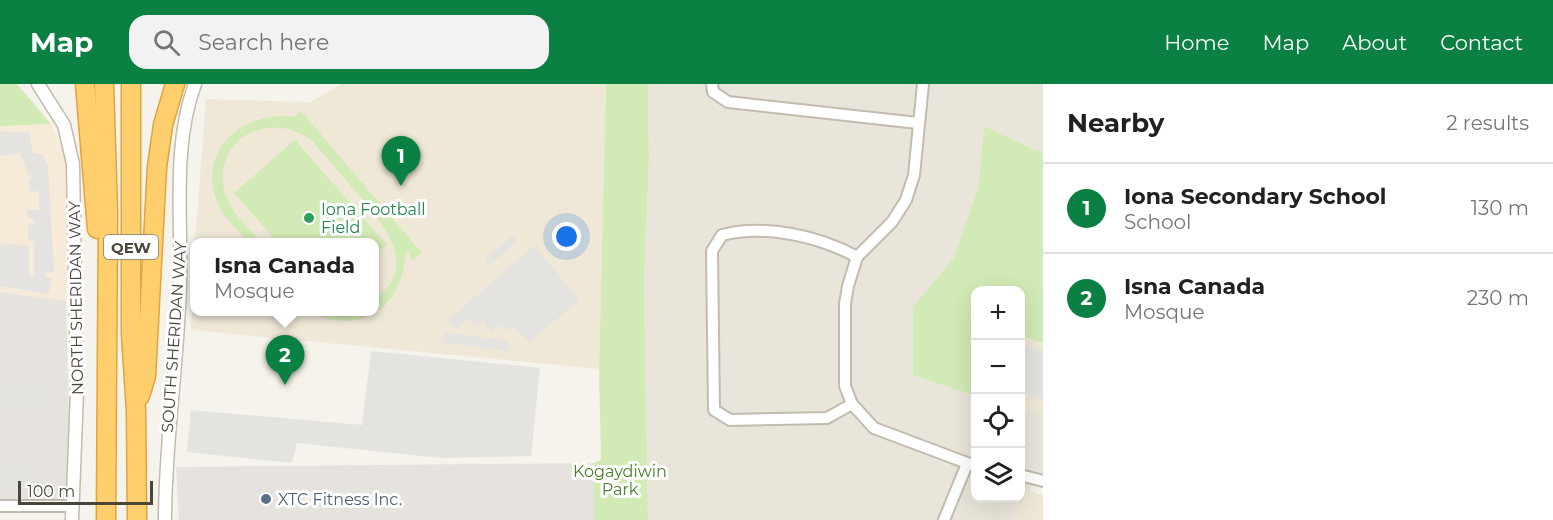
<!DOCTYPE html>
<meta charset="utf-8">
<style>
body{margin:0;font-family:Montserrat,sans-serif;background:#f2f2f2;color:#202124}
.controls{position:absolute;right:18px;bottom:18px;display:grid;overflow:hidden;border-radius:12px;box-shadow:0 6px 24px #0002}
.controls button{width:54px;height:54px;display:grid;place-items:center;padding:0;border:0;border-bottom:2px solid #e0e0e0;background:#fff;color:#202124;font:30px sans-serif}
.scale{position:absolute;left:18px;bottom:15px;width:135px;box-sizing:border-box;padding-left:6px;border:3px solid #4b4439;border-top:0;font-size:16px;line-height:21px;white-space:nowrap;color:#4b4439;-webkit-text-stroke:4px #fff;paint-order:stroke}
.you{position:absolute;left:567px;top:153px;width:21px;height:21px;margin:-15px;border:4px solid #fff;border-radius:50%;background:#1a73e8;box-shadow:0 0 0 9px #1a73e833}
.badge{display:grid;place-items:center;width:39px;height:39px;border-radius:50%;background:#0b8043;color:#fff;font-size:20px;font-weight:700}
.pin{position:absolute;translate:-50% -50px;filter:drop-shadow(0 2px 3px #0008)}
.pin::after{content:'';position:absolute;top:32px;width:21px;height:18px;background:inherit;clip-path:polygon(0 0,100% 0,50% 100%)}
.popup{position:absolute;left:190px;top:154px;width:189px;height:78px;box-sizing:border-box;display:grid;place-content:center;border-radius:12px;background:#fff;filter:drop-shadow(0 2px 4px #0005);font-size:20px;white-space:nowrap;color:#757577}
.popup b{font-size:22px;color:#202124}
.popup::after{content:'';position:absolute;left:50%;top:100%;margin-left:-12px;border:12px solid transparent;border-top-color:#fff}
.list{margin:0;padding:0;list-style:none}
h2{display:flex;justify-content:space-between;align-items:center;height:78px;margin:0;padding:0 24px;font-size:26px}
h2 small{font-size:20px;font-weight:400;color:#757577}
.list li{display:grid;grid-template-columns:39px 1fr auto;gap:18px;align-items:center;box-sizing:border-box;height:90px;padding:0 24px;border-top:2px solid #e0e0e0}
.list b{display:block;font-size:22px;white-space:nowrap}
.list p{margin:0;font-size:20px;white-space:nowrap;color:#757577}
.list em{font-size:20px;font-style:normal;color:#757577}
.icon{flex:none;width:33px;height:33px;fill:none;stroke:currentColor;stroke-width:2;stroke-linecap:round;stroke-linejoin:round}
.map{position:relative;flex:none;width:1043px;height:436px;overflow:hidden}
header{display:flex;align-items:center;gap:36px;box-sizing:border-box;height:84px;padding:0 30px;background:#0b8043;color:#fff}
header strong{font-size:28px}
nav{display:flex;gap:33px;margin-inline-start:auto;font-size:21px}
.search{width:420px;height:54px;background:#f2f2f2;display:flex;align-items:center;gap:15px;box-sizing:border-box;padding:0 21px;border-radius:18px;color:#757577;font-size:22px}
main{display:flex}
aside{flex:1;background:#fff}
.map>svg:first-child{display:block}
.residential{fill:#eae5da}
.commercial{fill:#f7ead8}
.industrial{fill:#e6e2dd}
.education{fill:#efe8d6;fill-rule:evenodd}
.green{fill:#d2eab5}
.parking{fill:#e5e3e0}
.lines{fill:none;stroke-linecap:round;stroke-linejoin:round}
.minor-casing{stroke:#c2bbae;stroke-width:14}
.tertiary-casing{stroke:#c2bbae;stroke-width:15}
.motorway-casing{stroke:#e0a43c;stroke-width:21}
.minor{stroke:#fff;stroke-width:10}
.tertiary{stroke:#fff;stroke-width:12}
.motorway{stroke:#ffcf6e;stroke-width:18}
.leisure-dot{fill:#2e9e5b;stroke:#fff;stroke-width:2}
.service-dot{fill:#5c6f8a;stroke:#fff;stroke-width:2}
.labels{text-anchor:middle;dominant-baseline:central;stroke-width:6;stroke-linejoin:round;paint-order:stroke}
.shield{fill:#fff;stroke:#817c74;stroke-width:1.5}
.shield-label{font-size:15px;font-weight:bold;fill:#4b4439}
.leisure-label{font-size:16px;fill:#27864d;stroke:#fff;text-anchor:start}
.street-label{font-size:16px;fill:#4b4439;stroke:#fff}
.park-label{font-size:16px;fill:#4a7f2a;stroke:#fff}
.service-label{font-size:16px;fill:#4e5e75;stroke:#fff;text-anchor:start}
</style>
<header>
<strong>Map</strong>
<div class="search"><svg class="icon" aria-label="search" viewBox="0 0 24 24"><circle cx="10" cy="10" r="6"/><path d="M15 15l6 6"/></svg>Search here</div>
<nav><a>Home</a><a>Map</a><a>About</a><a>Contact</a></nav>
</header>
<main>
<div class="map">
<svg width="1043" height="436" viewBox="0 0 1043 436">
<rect width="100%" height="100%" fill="#f6f3ec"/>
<path class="residential" d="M648 0H1043V66L1037 67 984 42 978 104 954 173 913 223V291L975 312V414H1020L1021 323 1043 329V389L1036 395 1012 436H648L644 196 649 76Z"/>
<path class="commercial" d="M51 40 67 74 66 217 0 208V42Z"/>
<g class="industrial">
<path d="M0 208 66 217 71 406 64 415 0 420Z"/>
<path d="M594 379V436H179L176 383Z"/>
</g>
<g class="education">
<path d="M342 0H606L599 285 191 246 193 185 206 15 310 18ZM195 158H375V228H195Z"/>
<path d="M1021 252 1043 259V329L1021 323Z"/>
<path d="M1029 407 1043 411V436H1012Z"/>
</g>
<g class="green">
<path d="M0 0H17L51 40 0 42Z"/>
<path d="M606 0H648L649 76 644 196 648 436H594V379L601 376 599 285Z"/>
<path d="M301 27 422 169 413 176 406 166C403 225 362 252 308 228H375V215C421 180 382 138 356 108 342 91 327 75 313 58 274 25 213 51 224 106 228 126 248 143 261 158H248C237 145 221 131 215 113 200 62 246 26 294 33Z"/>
<path d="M984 42 1037 67 1043 66V259L1021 252 1020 207H975V312L913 291V223L954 173 978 104Z"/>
<path d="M295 56 387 161 375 171V158H277L234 109Z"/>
</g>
<g class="parking">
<path d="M0 47 31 49 30 59 34 69 42 70 48 81 54 188 45 189V193L51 194 49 210 0 202V159L29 162V191L34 192V157L28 156V141L35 140V137L27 132V126H39V107L30 108 28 98 34 90 29 92 20 69 0 72Z"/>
<path d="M513 151 518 157 490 181 485 175Z"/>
<path d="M534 162 580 216 529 258 513 242 507 247 502 241 492 248 483 237 477 242 469 234 457 245 448 236Z"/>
<path d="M444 248 509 257 508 267 443 258Z"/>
<path d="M1021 260 1043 266V315L1021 308Z"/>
<path d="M371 267 540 284 531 372 441 374 297 359 292 379 187 368 191 326 362 341Z"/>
<path d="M45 297 46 322 0 323V298Z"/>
<path d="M0 384H35V406L0 407Z"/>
</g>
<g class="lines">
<defs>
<g id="minor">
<path d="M712 0 713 8 728 18 918 39"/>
<path d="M923 0 914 91 906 116 892 138 857 173 848 202 845 220V302L852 320 874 344 975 382"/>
<path d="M852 320 827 334 730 336 714 326 712 167 722 151C765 140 819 152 857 173"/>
<path d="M1020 391 1043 397"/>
<path d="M0 422H71"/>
<path d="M944 436 967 380"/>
</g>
<g id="tertiary">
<path d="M38 0 64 41 73 80 77 308 72 436"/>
<path d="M165 436C165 357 178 279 180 199 182 134 172 62 195 0"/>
</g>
<g id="motorway">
<path d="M85 0 97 145"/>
<path d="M104 0 108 129 106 436"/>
<path d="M131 0V250L136 326 137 436"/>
<path d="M140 312 146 292 157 83 163 41 175 0"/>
</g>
</defs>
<use href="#minor" class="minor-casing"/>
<use href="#tertiary" class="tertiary-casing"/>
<use href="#motorway" class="motorway-casing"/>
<use href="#minor" class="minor"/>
<use href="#tertiary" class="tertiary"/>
<use href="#motorway" class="motorway"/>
</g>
<circle class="leisure-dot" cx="309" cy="134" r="6"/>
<circle class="service-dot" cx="266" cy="415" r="6"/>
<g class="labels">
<rect class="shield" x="104" y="151" width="54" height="24" rx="4.5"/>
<g class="shield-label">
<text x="131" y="163">QEW</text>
</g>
<g class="leisure-label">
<text x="321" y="125">Iona Football<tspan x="321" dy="18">Field</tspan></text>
</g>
<g class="street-label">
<text transform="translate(76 214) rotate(-91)">NORTH SHERIDAN WAY</text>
<text transform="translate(174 253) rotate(-86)">SOUTH SHERIDAN WAY</text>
</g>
<g class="park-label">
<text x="620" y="387">Kogaydiwin<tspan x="620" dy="18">Park</tspan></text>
</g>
<g class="service-label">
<text x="278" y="415">XTC Fitness Inc.</text>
</g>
</g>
</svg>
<div class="controls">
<button>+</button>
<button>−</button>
<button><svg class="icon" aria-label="locate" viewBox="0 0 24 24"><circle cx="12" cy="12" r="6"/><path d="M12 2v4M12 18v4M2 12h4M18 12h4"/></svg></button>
<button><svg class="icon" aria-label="layers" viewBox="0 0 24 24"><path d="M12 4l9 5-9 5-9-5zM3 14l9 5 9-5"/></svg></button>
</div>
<div class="scale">100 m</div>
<div class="you"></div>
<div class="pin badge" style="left:401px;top:102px">1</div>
<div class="pin badge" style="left:285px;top:301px">2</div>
<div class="popup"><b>Isna Canada</b>Mosque</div>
</div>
<aside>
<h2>Nearby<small>2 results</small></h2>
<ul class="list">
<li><span class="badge">1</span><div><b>Iona Secondary School</b><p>School</p></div><em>130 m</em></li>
<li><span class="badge">2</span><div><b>Isna Canada</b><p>Mosque</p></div><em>230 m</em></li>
</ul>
</aside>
</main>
